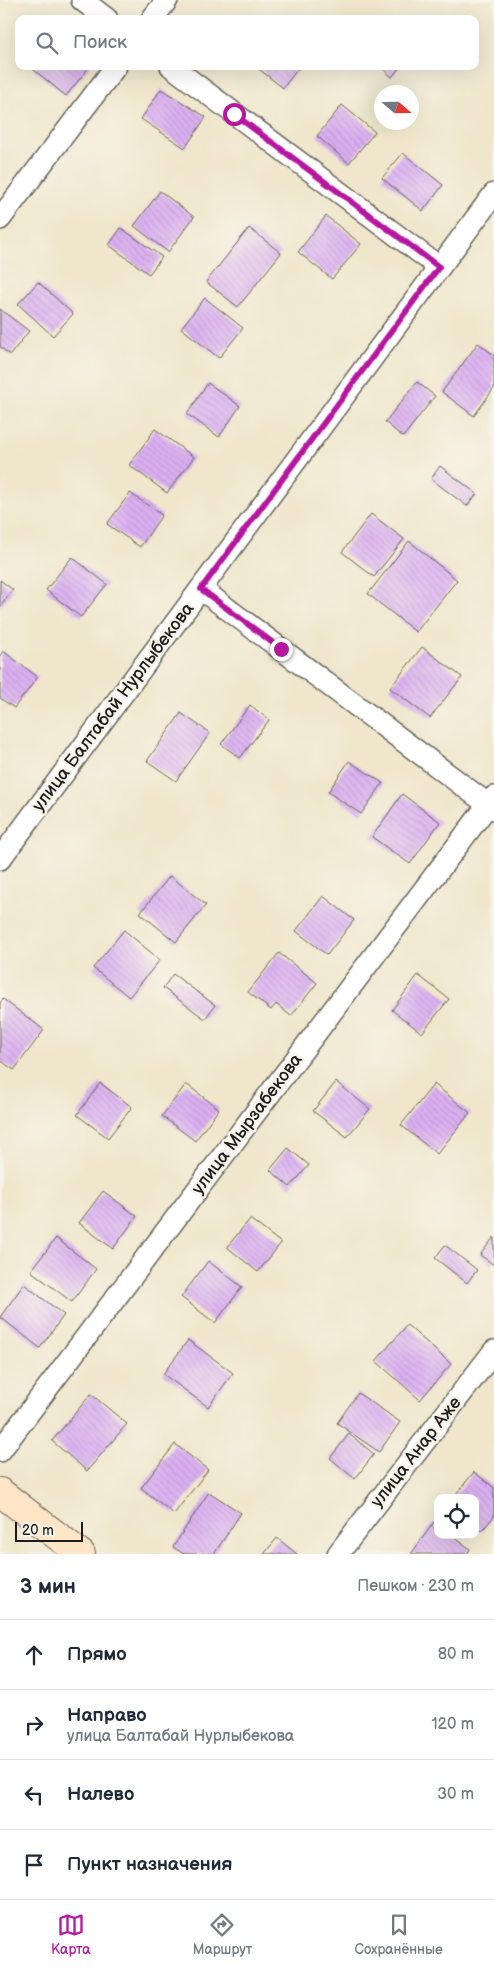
<!DOCTYPE html>
<html lang="ru">
<meta charset="utf-8">
<style>
body{margin:0;font-family:"Balsamiq Sans",sans-serif;background:#f2f2f3;color:#1f2937}
.controls{position:absolute;right:15px;bottom:15px;display:grid;overflow:hidden;border-radius:10px;box-shadow:0 5px 20px #0002}
.controls button{width:45px;height:45px;display:grid;place-items:center;padding:0;border:0;border-bottom:1px solid #e0e1e3;background:#fff;color:#1f2937;font:25px sans-serif}
.compass{position:absolute;left:374px;top:85px;width:45px;height:45px;border-radius:50%;background:#fff;box-shadow:0 5px 20px #0002;rotate:110deg}
.scale{position:absolute;left:15px;bottom:12px;width:68px;box-sizing:border-box;padding-left:5px;border:2px solid #1c1c1c;border-top:0;font-size:14px;line-height:18px;white-space:nowrap;color:#1c1c1c;-webkit-text-stroke:4px #f7f3e8;paint-order:stroke}
.stop{position:absolute;width:15px;height:15px;margin:-11px;border:4px solid #b5179e;border-radius:50%;background:#fff}
.stop.end{background:#b5179e;border-color:#fff;box-shadow:0 1px 5px #0008}
.list{margin:0;padding:0;list-style:none}
h2{display:flex;justify-content:space-between;align-items:center;height:65px;margin:0;padding:0 20px;font-size:21px}
h2 small{font-size:16px;font-weight:400;color:#747a83}
.list li{display:grid;grid-template-columns:32px 1fr auto;gap:15px;align-items:center;box-sizing:border-box;height:70px;padding:0 20px;border-top:1px solid #e0e1e3}
.list b{display:block;font-size:19px;white-space:nowrap}
.list p{margin:0;font-size:16px;white-space:nowrap;color:#747a83}
.list em{font-size:16px;font-style:normal;color:#747a83}
.icon{flex:none;width:28px;height:28px;fill:none;stroke:currentColor;stroke-width:2;stroke-linecap:round;stroke-linejoin:round}
.map{position:relative;flex:none;width:494px;height:1554px;overflow:hidden}
.search{position:absolute;background:#fff;box-shadow:0 5px 20px #0002;left:15px;right:15px;top:15px;height:55px;display:flex;align-items:center;gap:12px;box-sizing:border-box;padding:0 18px;border-radius:10px;color:#747a83;font-size:19px}
.sheet{height:345px;background:#fff}
nav{display:flex;justify-content:space-around;align-items:center;box-sizing:border-box;height:70px;border-top:1px solid #e0e1e3;background:#fff;font-size:14px;color:#747a83}
nav a{display:grid;justify-items:center;gap:2px}
nav .on{color:#b5179e}
.map>svg:first-child{display:block}
.building{fill:url(#building-back-hatch)}
.lines{fill:none;stroke-linecap:round;stroke-linejoin:round}
.street-casing{stroke:#666359;stroke-width:24}
.secondary-casing{stroke:#666359;stroke-width:30}
.street{stroke:#fff;stroke-width:21}
.secondary{stroke:#fee5c5;stroke-width:28}
.route{stroke:#b5179e;stroke-width:6}
.labels{text-anchor:middle;dominant-baseline:central;stroke-width:5;stroke-linejoin:round;paint-order:stroke}
.street-label{font-size:18px;fill:#1c1c1c;stroke:#f7f3e8}
</style>
<div class="map">
<svg width="494" height="1554" viewBox="0 0 494 1554">
<defs>
<pattern id="building-back-hatch" width="6" height="6" patternUnits="userSpaceOnUse" patternTransform="scale(1.25)"><rect width="6" height="6" fill="#dbb0f2"/><path d="M-1 5l2 2M0 0l6 6M5-1l2 2" fill="none" stroke="#bb97cf"/></pattern>
</defs>
<rect width="100%" height="100%" fill="#f7f3e8"/>
<filter id="ink" filterUnits="userSpaceOnUse"><feTurbulence type="fractalNoise" baseFrequency=".02" numOctaves="2"/><feDisplacementMap in="SourceGraphic" scale="10" xChannelSelector="R" yChannelSelector="G"/><feConvolveMatrix kernelMatrix="1 2 1 2 8 2 1 2 1" color-interpolation-filters="sRGB"/></filter>
<filter id="wash" filterUnits="userSpaceOnUse"><feTurbulence type="fractalNoise" baseFrequency=".0096" numOctaves="4" result="noise"/><feDisplacementMap in="SourceGraphic" scale="20" xChannelSelector="R" yChannelSelector="G"/><feGaussianBlur stdDeviation="1.12" result="paint"/><feColorMatrix in="noise" values="0 0 0 0 0 0 0 0 0 0 0 0 0 0 0 0 0 1.4 0 .05"/><feComposite in="paint" operator="in"/></filter>
<g filter="url(#wash)">
<rect width="100%" height="100%" fill="#efe6cb"/>
<g id="blocks">
<g class="building">
<path d="M37 66H90L66 96 34 70Z"/>
<path d="M255 66H300L283 88Z"/>
<path d="M380 66H401L392 77Z"/>
<path d="M161 89 206 117 185 148 141 119Z"/>
<path d="M342 105 375 132 349 163 317 136Z"/>
<path d="M403 153 443 185 423 211 382 178Z"/>
<path d="M160 191 194 217 168 252 134 226Z"/>
<path d="M326 216 361 244 332 279 298 252Z"/>
<path d="M121 228 162 257 149 274 109 245Z"/>
<path d="M249 228 281 253 238 307 206 282Z"/>
<path d="M38 282 73 314 53 336 18 304Z"/>
<path d="M205 298 243 328 219 358 181 328Z"/>
<path d="M0 309 29 331 10 355 0 347Z"/>
<path d="M478 343 494 355V388L474 416 442 392Z"/>
<path d="M417 382 435 396 403 437 385 422Z"/>
<path d="M208 383 240 406 219 437 187 414Z"/>
<path d="M155 429 194 457 167 493 129 465Z"/>
<path d="M440 466 477 494 467 506 431 479Z"/>
<path d="M130 493 162 515 140 547 107 524Z"/>
<path d="M371 514 404 539 374 577 342 552Z"/>
<path d="M409 541 457 580 416 632 368 594Z"/>
<path d="M72 557 107 584 81 617 46 590Z"/>
<path d="M0 580 13 590 0 607Z"/>
<path d="M422 647 462 677 430 718 390 688Z"/>
<path d="M3 651 38 677 14 708 0 698V656Z"/>
<path d="M250 705 269 720 240 758 221 744Z"/>
<path d="M181 713 210 733 176 781 147 761Z"/>
<path d="M349 761 383 783 361 814 328 792Z"/>
<path d="M402 794 440 822 410 864 372 837Z"/>
<path d="M170 876 206 905 176 942 140 913Z"/>
<path d="M323 896 354 920 327 955 296 931Z"/>
<path d="M124 930 160 960 129 997 93 968Z"/>
<path d="M279 953 317 983 291 1016 276 1004 271 1010 248 992Z"/>
<path d="M173 974 215 1005 205 1019 163 988Z"/>
<path d="M418 975 449 999 422 1033 392 1010Z"/>
<path d="M3 999 44 1030 14 1070 0 1060V1003Z"/>
<path d="M336 1082 370 1109 347 1137 313 1111Z"/>
<path d="M100 1083 132 1107 108 1138 77 1115Z"/>
<path d="M186 1084 219 1109 195 1141 162 1116Z"/>
<path d="M434 1084 470 1113 437 1154 401 1125Z"/>
<path d="M288 1148 309 1165 290 1187 270 1170Z"/>
<path d="M103 1191 137 1216 113 1249 79 1223Z"/>
<path d="M250 1219 281 1243 258 1272 227 1247Z"/>
<path d="M494 1237V1265L480 1255Z"/>
<path d="M56 1238 96 1269 72 1302 31 1271Z"/>
<path d="M445 1245 477 1270 467 1283 435 1258Z"/>
<path d="M208 1261 242 1287 215 1323 181 1297Z"/>
<path d="M24 1284 64 1315 40 1348 0 1317Z"/>
<path d="M407 1325 451 1364 420 1400 376 1361Z"/>
<path d="M188 1340 233 1373 208 1407 163 1374Z"/>
<path d="M358 1393 400 1422 379 1452 337 1423Z"/>
<path d="M91 1394 127 1424 87 1471 52 1441Z"/>
<path d="M349 1434 374 1454 355 1479 330 1458Z"/>
<path d="M175 1444 208 1470 174 1514 141 1488Z"/>
<path d="M474 1472 494 1488V1516L482 1531 475 1525V1498H453Z"/>
<path d="M209 1492 241 1513 214 1554H184L173 1547Z"/>
<path d="M434 1522 438 1525V1535H452L470 1549 467 1554H411Z"/>
<path d="M277 1538 297 1554H264Z"/>
</g>
</g>
</g>
<g filter="url(#ink)">
<use href="#blocks" fill-opacity="0" stroke="#666359" stroke-width="1"/>
<g class="lines">
<defs>
<g id="street">
<path d="M82 0 107 19"/>
<path d="M152 19 167 0"/>
<path d="M171 66 439 267"/>
<path d="M0 219 116 66"/>
<path d="M201 589 494 809"/>
<path d="M0 859 494 194"/>
<path d="M0 1451 494 797"/>
<path d="M338 1554 494 1351"/>
</g>
<path id="secondary" d="M0 1492 81 1554"/>
</defs>
<use href="#street" class="street-casing"/>
<use href="#secondary" class="secondary-casing"/>
<use href="#street" class="street"/>
<use href="#secondary" class="secondary"/>
</g>
</g>
<g class="lines" filter="url(#ink)">
<path class="route" d="M234 114 439 267 201 589 281 649"/>
</g>
<g class="labels">
<g class="street-label">
<text transform="translate(113 707) rotate(-53)">улица Балтабай Нурлыбекова</text>
<text transform="translate(247 1124) rotate(-53)">улица Мырзабекова</text>
<text transform="translate(416 1452) rotate(-52)">улица Анар Аже</text>
</g>
</g>
</svg>
<div class="controls">
<button><svg class="icon" aria-label="locate" viewBox="0 0 24 24"><circle cx="12" cy="12" r="6"/><path d="M12 2v4M12 18v4M2 12h4M18 12h4"/></svg></button>
</div>
<svg class="compass" viewBox="-18 -18 36 36"><path d="M0-13l5 13h-10z" fill="#e53935"/><path d="M0 13l5-13h-10z" fill="#747a83"/></svg>
<div class="scale">20 m</div>
<div class="stop" style="left:234px;top:114px"></div>
<div class="stop end" style="left:281px;top:649px"></div>
<div class="search"><svg class="icon" aria-label="search" viewBox="0 0 24 24"><circle cx="10" cy="10" r="6"/><path d="M15 15l6 6"/></svg>Поиск</div>
</div>
<section class="sheet">
<h2>3 мин<small>Пешком · 230 m</small></h2>
<ul class="list">
<li><svg class="icon" aria-label="ahead" viewBox="0 0 24 24"><path d="M12 20V5M6 11l6-6 6 6"/></svg><div><b>Прямо</b></div><em>80 m</em></li>
<li><svg class="icon" aria-label="right" viewBox="0 0 24 24"><path d="M7 20v-9h11M14 6l5 5-5 5"/></svg><div><b>Направо</b><p>улица Балтабай Нурлыбекова</p></div><em>120 m</em></li>
<li><svg class="icon" aria-label="left" viewBox="0 0 24 24"><path d="M17 20v-9H6M10 6l-5 5 5 5"/></svg><div><b>Налево</b></div><em>30 m</em></li>
<li><svg class="icon" aria-label="arrive" viewBox="0 0 24 24"><path d="M6 21V4h12l-3 4 3 4H6"/></svg><div><b>Пункт назначения</b></div></li>
</ul>
</section>
<nav>
<a class="on"><svg class="icon" aria-label="map" viewBox="0 0 24 24"><path d="M3 6l6-2 6 2 6-2v14l-6 2-6-2-6 2zM9 4v14M15 6v14"/></svg>Карта</a>
<a><svg class="icon" aria-label="directions" viewBox="0 0 24 24"><path d="M12 3l9 9-9 9-9-9zM9 14v-3h6M13 9l2 2-2 2"/></svg>Маршрут</a>
<a><svg class="icon" aria-label="saved" viewBox="0 0 24 24"><path d="M7 4h10v16l-5-4-5 4z"/></svg>Сохранённые</a>
</nav>
